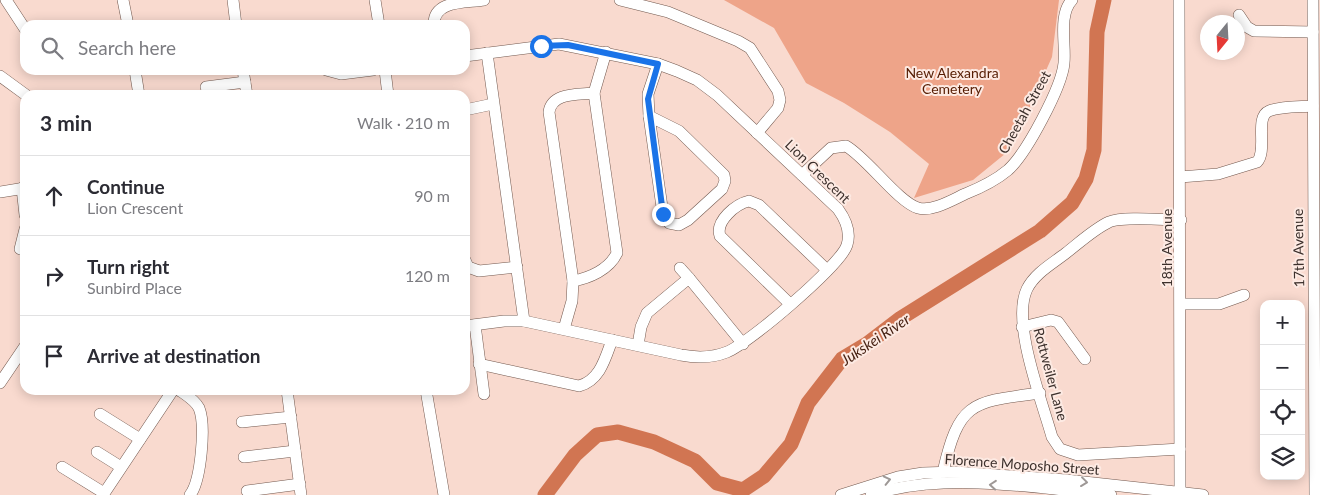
<!DOCTYPE html>
<meta charset="utf-8">
<style>
body{margin:0;font-family:Lato,sans-serif;background:#f2f2f3;color:#2b2b33}
.controls{position:absolute;right:15px;bottom:15px;display:grid;overflow:hidden;border-radius:10px;box-shadow:0 2px 12px #0003}
.controls button{width:45px;height:45px;display:grid;place-items:center;padding:0;border:0;border-bottom:1px solid #e1e1e2;background:#fff;color:#2b2b33;font:25px sans-serif}
.compass{position:absolute;left:1200px;top:15px;width:45px;height:45px;border-radius:50%;background:#fff;box-shadow:0 2px 12px #0003;rotate:198deg}
.stop{position:absolute;width:15px;height:15px;margin:-11px;border:4px solid #1a73e8;border-radius:50%;background:#fff}
.stop.end{background:#1a73e8;border-color:#fff;box-shadow:0 1px 5px #0008}
.list{margin:0;padding:0;list-style:none}
h2{display:flex;justify-content:space-between;align-items:center;height:65px;margin:0;padding:0 20px;font-size:21px}
h2 small{font-size:16px;font-weight:400;color:#7c7c81}
.list li{display:grid;grid-template-columns:32px 1fr auto;gap:15px;align-items:center;box-sizing:border-box;height:80px;padding:0 20px;border-top:1px solid #e1e1e2}
.list b{display:block;font-size:19px;white-space:nowrap}
.list p{margin:0;font-size:16px;white-space:nowrap;color:#7c7c81}
.list em{font-size:16px;font-style:normal;color:#7c7c81}
.icon{flex:none;width:28px;height:28px;fill:none;stroke:currentColor;stroke-width:2;stroke-linecap:round;stroke-linejoin:round}
.map{position:relative;flex:none;width:1320px;height:495px;overflow:hidden}
.search{position:absolute;background:#fff;box-shadow:0 2px 12px #0003;left:20px;top:20px;width:450px;height:55px;display:flex;align-items:center;gap:12px;box-sizing:border-box;padding:0 18px;border-radius:15px;color:#7c7c81;font-size:19px}
.panel{position:absolute;background:#fff;box-shadow:0 2px 12px #0003;left:20px;top:90px;width:450px;height:305px;border-radius:15px}
.map>svg:first-child{display:block}
.green{fill:#eea489}
.lines{fill:none;stroke-linecap:round;stroke-linejoin:round}
.river{stroke:#d17552;stroke-width:15}
.minor-casing{stroke:#73594f;stroke-width:12}
.minor{stroke:#fff;stroke-width:11}
.oneway{stroke:#9e9896}
.route{stroke:#1a73e8;stroke-width:6}
.labels{text-anchor:middle;dominant-baseline:central;stroke-width:4;stroke-linejoin:round;paint-order:stroke}
.park-label{font-size:14px;fill:#561c02;stroke:#fdeae3}
.street-label{font-size:14px;fill:#3c302c;stroke:#fdeae3}
.water-label{font-size:15px;font-style:italic;fill:#431e10;stroke:#fdeae3}
</style>
<div class="map">
<svg width="1320" height="495" viewBox="0 0 1320 495">
<rect width="100%" height="100%" fill="#f9dacf"/>
<path class="green" d="M724 0H1059L1052 57 1011 149 973 180 914 198 929 164 890 132 844 103 806 83 774 28Z"/>
<g class="lines">
<path class="river" d="M545 495 575 455 597 435 618 432 654 442 695 461 717 483 743 490 764 476 791 444 808 403 842 359 867 344 901 318 1040 231 1072 203 1086 179 1094 150 1097 32 1104 0"/>
<defs>
<g id="minor">
<path d="M6 0 25 29"/>
<path d="M123 0 128 25"/>
<path d="M233 0 236 25"/>
<path d="M375 0 379 25"/>
<path d="M620 0 668 12 738 41 750 48 778 91 780 100 778 108 757 133"/>
<path d="M1179 0 1180 495"/>
<path d="M1313 0 1315 495"/>
<path d="M1239 15 1247 27 1254 31 1313 32"/>
<path d="M434 25C433 0 465 3 484 0"/>
<path d="M487 53 524 321"/>
<path d="M465 56 559 44 658 64 677 71 697 80 717 95 838 209C846 220 851 232 847 245 841 265 748 344 727 352 712 358 697 358 681 355L524 321H504L465 326"/>
<path d="M135 70 139 95"/>
<path d="M243 70 247 95"/>
<path d="M326 70 341 74 373 70"/>
<path d="M385 70 388 95"/>
<path d="M0 76 26 95"/>
<path d="M206 87 245 82"/>
<path d="M465 110 493 104"/>
<path d="M649 116 679 131 724 175 725 181 722 189 688 220 679 225 669 223 663 214Z"/>
<path d="M649 116 648 94 658 64"/>
<path d="M802 175 831 148 846 146C867 158 898 202 918 208 932 212 952 200 965 194 980 188 995 181 1008 170 1026 154 1062 87 1064 63 1066 44 1058 15 1072 0"/>
<path d="M1180 177 1218 174 1257 162C1268 151 1254 117 1269 111 1281 106 1300 107 1313 106"/>
<path d="M22 188 25 215"/>
<path d="M0 192 25 188"/>
<path d="M20 249 25 229"/>
<path d="M465 260 468 267 479 271 517 267"/>
<path d="M680 268 689 278"/>
<path d="M573 281C589 278 609 270 617 253L594 93 606 52"/>
<path d="M790 304 720 236C715 221 736 204 749 201L759 205 827 270"/>
<path d="M1181 304H1219L1244 295"/>
<path d="M475 325 484 394"/>
<path d="M1022 327 1051 320 1058 322 1085 359"/>
<path d="M564 329 572 301 573 281 549 112C552 92 578 95 594 93"/>
<path d="M638 345 641 327 647 313 689 278 743 344"/>
<path d="M479 364 579 386C600 380 605 359 612 340"/>
<path d="M0 383 25 346"/>
<path d="M179 390C186 395 195 400 199 408 206 425 201 481 190 495"/>
<path d="M287 390 301 495"/>
<path d="M426 390 444 495"/>
<path d="M100 414 140 439"/>
<path d="M242 422 291 417"/>
<path d="M1180 449 1078 455 1060 449 1052 437C1042 401 1011 322 1027 289 1035 273 1052 264 1066 253 1079 243 1094 229 1109 222 1123 216 1164 220 1181 220"/>
<path d="M97 452 121 467"/>
<path d="M244 457 295 451"/>
<path d="M62 467 104 493"/>
<path d="M943 472C959 401 972 402 1040 393"/>
<path d="M247 491 300 484"/>
<path d="M103 495 173 390"/>
<path d="M841 495 898 477 923 473 956 472 1066 480 1203 495"/>
<path d="M871 495C946 471 1034 488 1111 495"/>
</g>
</defs>
<use href="#minor" class="minor-casing"/>
<use href="#minor" class="minor"/>
</g>
<defs><path id="oneway-chevron" d="M-2-3.5L2.5 0L-2 3.5" fill="none" stroke-width="1.6" stroke-linecap="round" stroke-linejoin="round" transform="scale(1.25)"/></defs>
<g class="oneway">
<use href="#oneway-chevron" transform="translate(887 480) rotate(-13)"/>
<use href="#oneway-chevron" transform="translate(1084 482) rotate(7)"/>
<use href="#oneway-chevron" transform="translate(993 485) rotate(-175)"/>
</g>
<g class="lines">
<path class="route" d="M541 46 568 45 658 64 648 99 663 214"/>
</g>
<g class="labels">
<g class="park-label">
<text x="952" y="72">New Alexandra<tspan x="952" dy="16">Cemetery</tspan></text>
</g>
<g class="street-label">
<text transform="translate(1024 112) rotate(-61)">Cheetah Street</text>
<text transform="translate(818 171) rotate(44)">Lion Crescent</text>
<text transform="translate(1166 248) rotate(-90)">18th Avenue</text>
<text transform="translate(1298 248) rotate(-91)">17th Avenue</text>
<text transform="translate(1051 374) rotate(75)">Rottweiler Lane</text>
<text transform="translate(1022 464) rotate(4)">Florence Moposho Street</text>
</g>
<g class="water-label">
<text transform="translate(875 339) rotate(-34)">Jukskei River</text>
</g>
</g>
</svg>
<div class="controls">
<button>+</button>
<button>−</button>
<button><svg class="icon" aria-label="locate" viewBox="0 0 24 24"><circle cx="12" cy="12" r="6"/><path d="M12 2v4M12 18v4M2 12h4M18 12h4"/></svg></button>
<button><svg class="icon" aria-label="layers" viewBox="0 0 24 24"><path d="M12 4l9 5-9 5-9-5zM3 14l9 5 9-5"/></svg></button>
</div>
<svg class="compass" viewBox="-18 -18 36 36"><path d="M0-13l5 13h-10z" fill="#e53935"/><path d="M0 13l5-13h-10z" fill="#7c7c81"/></svg>
<div class="stop" style="left:541px;top:46px"></div>
<div class="stop end" style="left:663px;top:214px"></div>
<div class="search"><svg class="icon" aria-label="search" viewBox="0 0 24 24"><circle cx="10" cy="10" r="6"/><path d="M15 15l6 6"/></svg>Search here</div>
<section class="panel">
<h2>3 min<small>Walk · 210 m</small></h2>
<ul class="list">
<li><svg class="icon" aria-label="ahead" viewBox="0 0 24 24"><path d="M12 20V5M6 11l6-6 6 6"/></svg><div><b>Continue</b><p>Lion Crescent</p></div><em>90 m</em></li>
<li><svg class="icon" aria-label="right" viewBox="0 0 24 24"><path d="M7 20v-9h11M14 6l5 5-5 5"/></svg><div><b>Turn right</b><p>Sunbird Place</p></div><em>120 m</em></li>
<li><svg class="icon" aria-label="arrive" viewBox="0 0 24 24"><path d="M6 21V4h12l-3 4 3 4H6"/></svg><div><b>Arrive at destination</b></div></li>
</ul>
</section>
</div>
